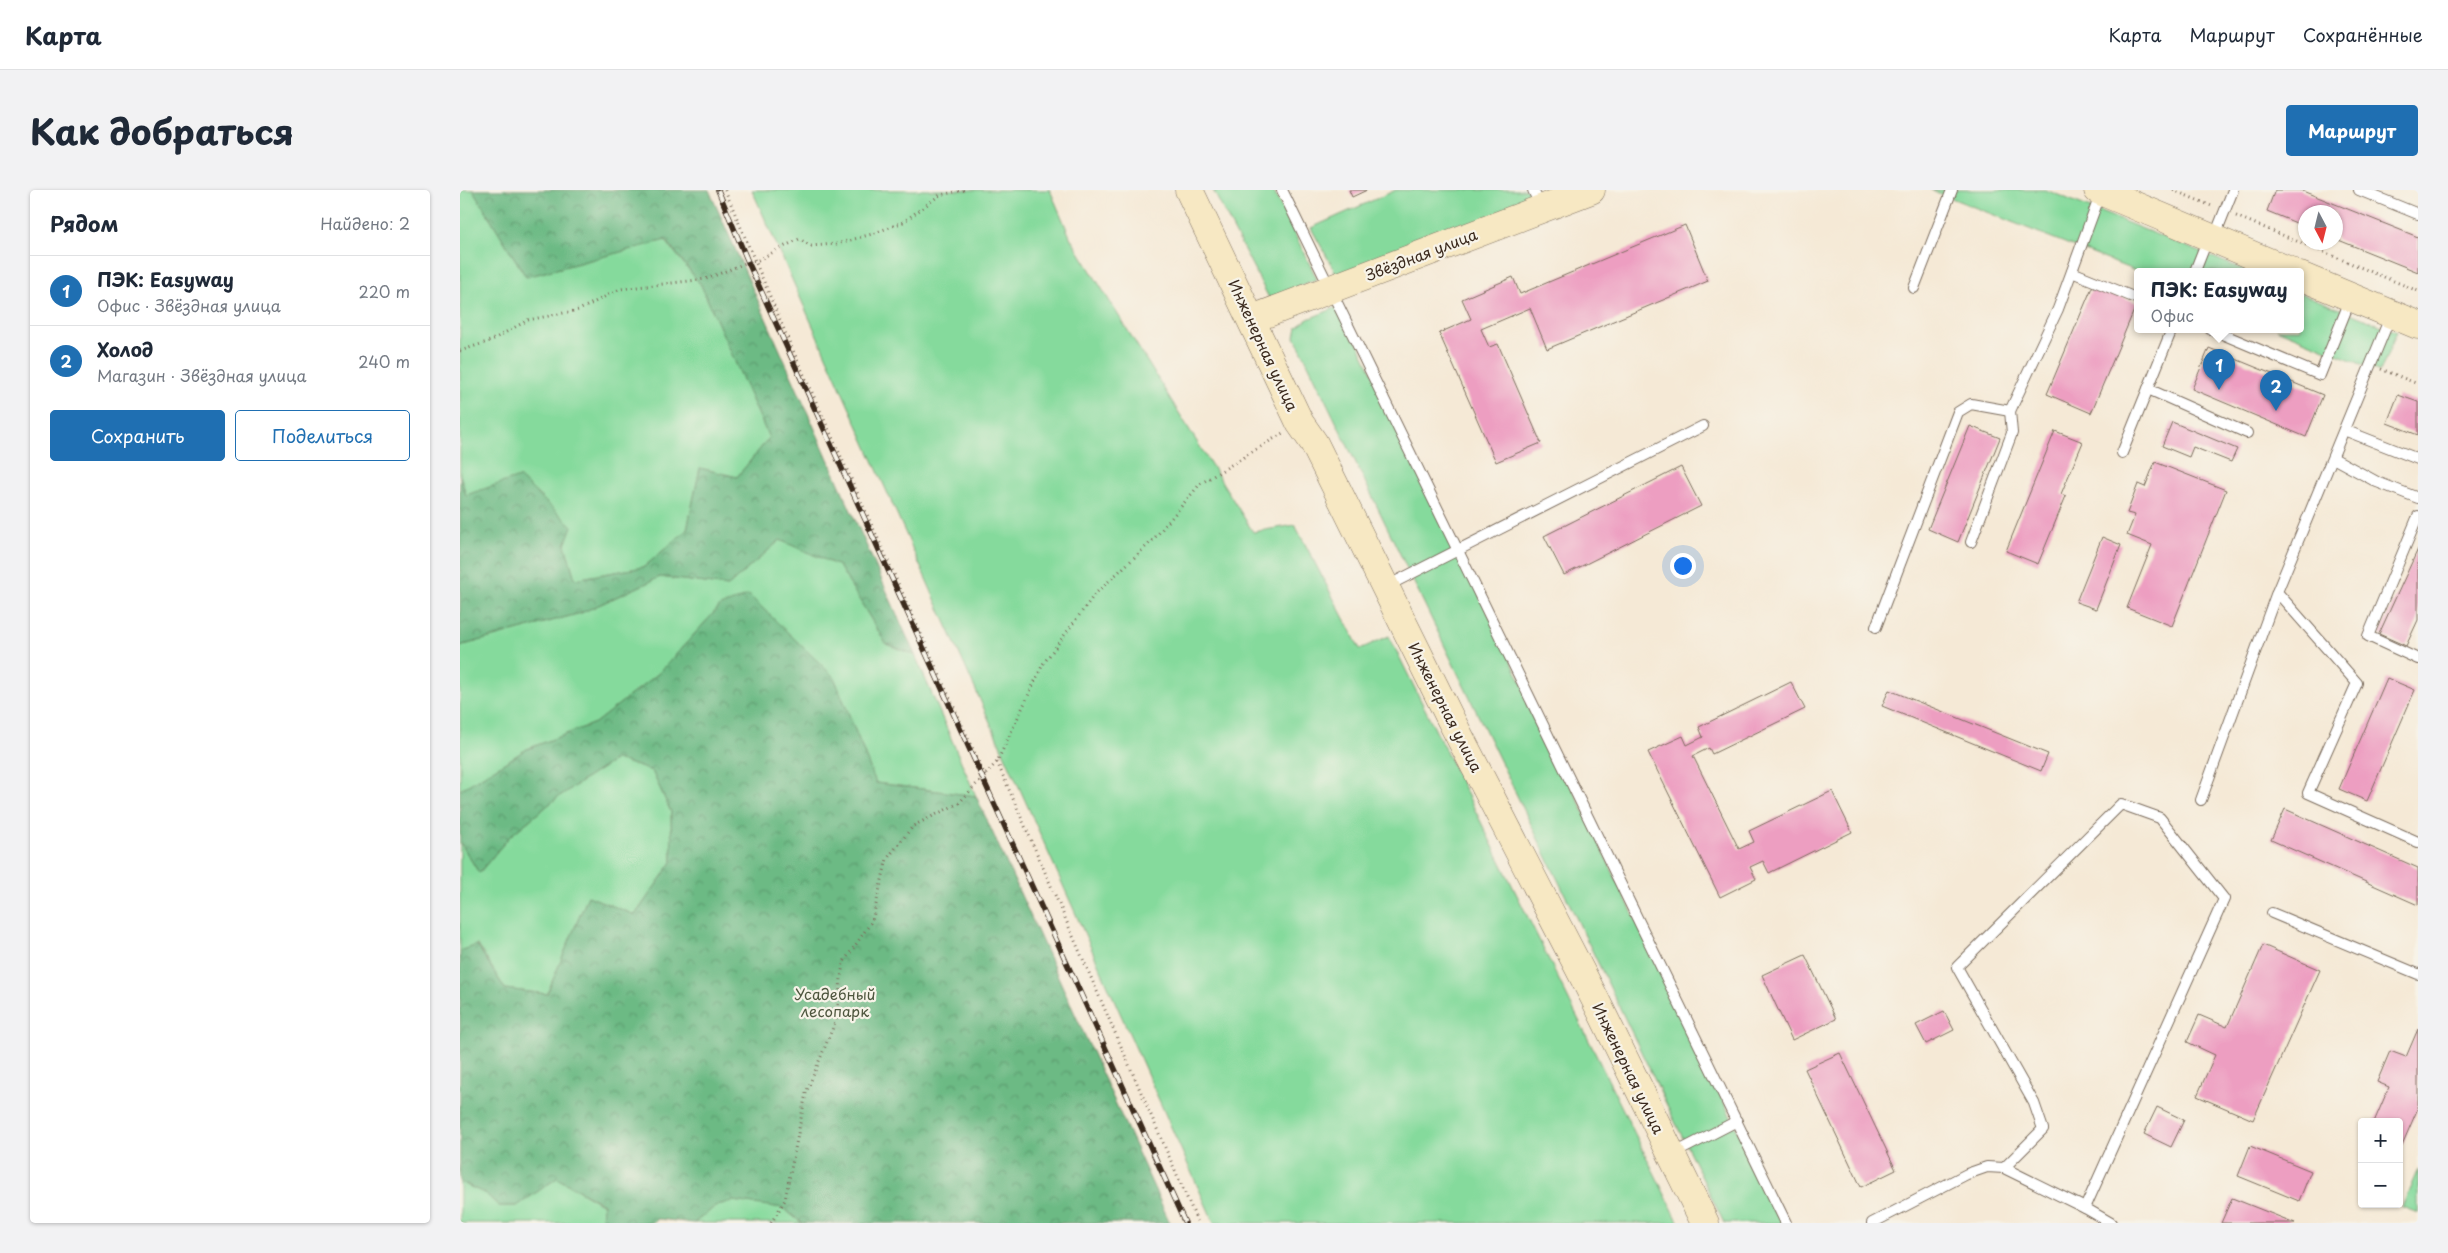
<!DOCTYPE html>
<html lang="ru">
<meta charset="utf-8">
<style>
body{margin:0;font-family:"Playpen Sans",sans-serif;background:#f2f2f3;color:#1f2937}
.controls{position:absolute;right:15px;bottom:15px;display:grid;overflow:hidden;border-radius:5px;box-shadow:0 1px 4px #0004}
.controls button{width:45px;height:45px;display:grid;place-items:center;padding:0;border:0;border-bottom:1px solid #e0e1e3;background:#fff;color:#1f2937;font:25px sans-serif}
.compass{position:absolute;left:1838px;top:15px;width:45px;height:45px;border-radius:50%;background:#fff;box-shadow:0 1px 4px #0004;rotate:173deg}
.you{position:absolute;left:1222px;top:375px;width:18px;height:18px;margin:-12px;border:4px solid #fff;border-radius:50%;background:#1a73e8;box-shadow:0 0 0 8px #1a73e833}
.badge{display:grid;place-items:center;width:32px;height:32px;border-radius:50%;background:#1f6fb2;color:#fff;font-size:16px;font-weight:700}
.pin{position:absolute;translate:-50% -41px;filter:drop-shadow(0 1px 2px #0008)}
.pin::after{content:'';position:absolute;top:26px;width:18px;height:15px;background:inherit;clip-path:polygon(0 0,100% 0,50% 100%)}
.popup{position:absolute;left:1674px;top:78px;width:170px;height:65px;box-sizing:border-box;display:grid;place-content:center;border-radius:5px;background:#fff;filter:drop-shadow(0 1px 4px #0005);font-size:16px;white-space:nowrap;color:#747a83}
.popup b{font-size:19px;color:#1f2937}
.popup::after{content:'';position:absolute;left:50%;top:100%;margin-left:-10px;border:10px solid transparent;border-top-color:#fff}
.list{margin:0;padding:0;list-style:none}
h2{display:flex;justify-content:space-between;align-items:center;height:65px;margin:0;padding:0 20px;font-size:21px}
h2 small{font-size:16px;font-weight:400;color:#747a83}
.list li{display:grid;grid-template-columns:32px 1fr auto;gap:15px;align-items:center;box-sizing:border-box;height:70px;padding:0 20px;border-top:1px solid #e0e1e3}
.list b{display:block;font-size:19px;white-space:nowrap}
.list p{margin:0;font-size:16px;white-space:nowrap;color:#747a83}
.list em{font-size:16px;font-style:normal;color:#747a83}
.actions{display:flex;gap:10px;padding:15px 20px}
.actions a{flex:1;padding:11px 0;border:1px solid #1f6fb2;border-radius:5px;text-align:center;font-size:18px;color:#1f6fb2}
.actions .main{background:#1f6fb2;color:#fff}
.map{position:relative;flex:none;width:1958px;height:1033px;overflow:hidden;border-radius:5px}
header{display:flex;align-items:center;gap:30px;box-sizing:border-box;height:70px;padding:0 25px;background:#fff;border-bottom:1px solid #e0e1e3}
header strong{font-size:24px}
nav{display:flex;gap:28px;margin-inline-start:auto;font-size:18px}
.intro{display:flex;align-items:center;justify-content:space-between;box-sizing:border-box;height:120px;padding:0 30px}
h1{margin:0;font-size:35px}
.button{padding:12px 22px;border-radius:5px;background:#1f6fb2;color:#fff;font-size:18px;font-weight:700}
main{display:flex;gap:30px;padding:0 30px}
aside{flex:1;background:#fff;border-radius:5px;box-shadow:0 1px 4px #0004}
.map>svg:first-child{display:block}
.green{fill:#85da9c;stroke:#60825d}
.forest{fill:url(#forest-crowns);stroke:#547251}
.building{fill:#ed9ec1}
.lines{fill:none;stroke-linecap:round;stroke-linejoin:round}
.lane-casing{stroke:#7c6d5e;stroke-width:12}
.secondary-casing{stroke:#7c6d5e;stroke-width:29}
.path{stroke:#7c6d5e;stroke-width:3;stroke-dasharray:1 4;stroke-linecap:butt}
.lane{stroke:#fff;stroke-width:10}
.secondary{stroke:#f7e8c3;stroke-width:28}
.rail-casing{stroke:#3b2a1e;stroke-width:5.5}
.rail{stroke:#f7f3e8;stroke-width:4;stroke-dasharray:11;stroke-linecap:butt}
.labels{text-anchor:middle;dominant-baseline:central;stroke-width:4.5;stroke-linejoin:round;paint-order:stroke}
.street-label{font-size:15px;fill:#3b2a1e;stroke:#f7f3e8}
.park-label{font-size:15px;fill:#4e563e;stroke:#f7f3e8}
</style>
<header>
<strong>Карта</strong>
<nav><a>Карта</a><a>Маршрут</a><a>Сохранённые</a></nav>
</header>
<div class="intro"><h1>Как добраться</h1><a class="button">Маршрут</a></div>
<main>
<aside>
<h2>Рядом<small>Найдено: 2</small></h2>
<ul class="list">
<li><span class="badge">1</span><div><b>ПЭК: Easyway</b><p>Офис · Звёздная улица</p></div><em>220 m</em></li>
<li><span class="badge">2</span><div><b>Холод</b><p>Магазин · Звёздная улица</p></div><em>240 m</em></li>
</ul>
<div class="actions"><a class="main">Сохранить</a><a>Поделиться</a></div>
</aside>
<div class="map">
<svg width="1958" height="1033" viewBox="0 0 1958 1033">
<defs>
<pattern id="forest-crowns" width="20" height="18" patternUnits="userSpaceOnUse" patternTransform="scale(1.25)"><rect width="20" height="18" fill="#6cba84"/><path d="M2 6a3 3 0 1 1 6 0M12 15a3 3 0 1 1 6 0" fill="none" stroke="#5a976b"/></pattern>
</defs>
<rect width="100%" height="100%" fill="#f7f3e8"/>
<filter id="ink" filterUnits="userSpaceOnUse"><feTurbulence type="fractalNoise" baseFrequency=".02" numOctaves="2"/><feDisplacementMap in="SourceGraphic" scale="10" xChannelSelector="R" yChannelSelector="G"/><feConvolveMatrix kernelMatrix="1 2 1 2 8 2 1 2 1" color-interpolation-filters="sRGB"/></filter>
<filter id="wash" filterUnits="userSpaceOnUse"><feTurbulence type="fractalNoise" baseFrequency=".0096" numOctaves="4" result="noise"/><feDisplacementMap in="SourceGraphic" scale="20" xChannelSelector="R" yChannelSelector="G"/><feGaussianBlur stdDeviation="1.12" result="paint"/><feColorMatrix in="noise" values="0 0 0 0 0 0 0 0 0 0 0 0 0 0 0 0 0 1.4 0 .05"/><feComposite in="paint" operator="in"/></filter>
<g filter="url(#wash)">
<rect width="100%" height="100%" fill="#f5e9d6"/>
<g class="green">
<path d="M0 0H13L66 87 205 50 241 95 309 248 277 287 240 278 227 340 184 377 115 389 105 355 6 305 0 285Z"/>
<path d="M292 0H590L611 49 793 342 835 335 900 459 929 446 1219 1033H754Z"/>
<path d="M753 0H813L857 89 809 108Z"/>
<path d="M936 0H1067L1072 11 877 85 851 38Z"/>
<path d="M1471 0H1586L1787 81 1678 82Z"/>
<path d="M1840 103 1937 142 1920 182 1817 139H1840Z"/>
<path d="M880 116 1322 1033H1264L835 147 837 137 848 129Z"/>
<path d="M320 350 379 376 426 454 455 465 516 606 416 593 374 487 260 416 199 483 135 533 67 559 0 600V456L121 423 200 387 268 396Z"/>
<path d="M156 569 192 581 211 622 212 672 175 725 128 706 87 804 45 799 18 755 0 761V652L19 683 50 646 98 607Z"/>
<path d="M1958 979V1023L1942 1017Z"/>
<path d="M97 988 143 1015 142 1031 139 1033H0V992L26 1004 39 1016H57Z"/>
<path d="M273 1011 323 1018 342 1033H234L257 1015Z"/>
</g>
<g class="forest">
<path d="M13 0H249L455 465 426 454 379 376 320 350 268 396 200 387 121 423 0 456V285L6 305 59 287 112 336 105 355 115 389 184 377 227 340 240 278 277 287 309 248 241 95 206 50 66 87Z"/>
<path d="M289 405 374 487 416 593 516 606 710 1033H342L323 1018 273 1011 257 1015 234 1033 198 1029 191 1033H139L142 1031 143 1014 97 988 57 1016H39L26 1004 0 992V761L17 755 45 799 87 804 128 706 175 725 212 672 211 622 192 581 156 569 98 607 50 646 19 683 0 652V600L67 559 135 533 199 483 260 416Z"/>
</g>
<g id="blocks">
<g class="building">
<path d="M889 0H907L892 7Z"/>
<path d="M1815 0H1840L1958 47V82L1876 49V22H1846V37L1807 21Z"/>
<path d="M1225 35 1248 91 1087 159 1070 118 1021 139 1029 157 1038 154 1081 253 1036 272 979 143 1011 129 1002 109 1053 87 1060 104Z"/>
<path d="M1633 95 1677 113 1631 223 1587 204Z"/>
<path d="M1749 158 1863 205 1846 247 1732 199Z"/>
<path d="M1938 205 1958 212V245L1927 233Z"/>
<path d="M1712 232 1777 259 1771 272 1733 257 1729 267 1702 256Z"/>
<path d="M1510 236 1540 248 1498 352 1468 339Z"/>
<path d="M1595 241 1623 252 1601 304 1606 306 1578 374 1546 361Z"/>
<path d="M1695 272 1766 300 1712 436 1667 418 1692 355 1667 345 1675 325 1667 323 1678 294 1685 297Z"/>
<path d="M1221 277 1241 316 1104 385 1084 346Z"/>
<path d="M1642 347 1661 355 1636 419 1616 412Z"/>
<path d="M1958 359V430L1946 456 1919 444Z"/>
<path d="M1927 488 1955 500 1907 611 1879 599Z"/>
<path d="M1331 492 1345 519 1252 564 1249 558 1233 566 1279 659 1294 652 1289 641 1372 601 1392 642 1309 683 1303 671 1290 677 1296 689 1260 707 1188 562 1223 546 1227 555 1243 547 1239 537Z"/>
<path d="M1429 500 1588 564 1581 581 1422 516Z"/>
<path d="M1825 619 1958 678V715L1811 650Z"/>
<path d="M1803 755 1860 780 1793 930 1737 906 1755 865 1727 852 1739 825 1767 837Z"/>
<path d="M1345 765 1376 829 1332 850 1302 785Z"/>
<path d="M1484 821 1494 840 1466 854 1456 835Z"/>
<path d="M1958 839V918L1939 962V932H1914L1929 897 1917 892 1930 861 1946 867Z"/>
<path d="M1380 863 1436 980 1401 997 1345 879Z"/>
<path d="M1697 917 1724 930 1711 957 1684 944Z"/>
<path d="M1790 956 1851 981 1839 1011 1778 986Z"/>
<path d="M1772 1008 1835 1033H1761Z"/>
</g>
</g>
</g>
<g filter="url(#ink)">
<use href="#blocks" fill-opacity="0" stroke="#7c6d5e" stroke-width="1"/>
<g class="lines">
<defs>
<g id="lane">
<path d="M822 0 1326 1033"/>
<path d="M1073 0 1081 17"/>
<path d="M1899 0 1958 24"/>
<path d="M1754 48 1773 0"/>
<path d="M1735 81 1748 48"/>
<path d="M1612 82 1678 109"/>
<path d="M1454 98 1492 0"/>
<path d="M1931 125 1817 402 1897 493 1848 603 1958 652"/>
<path d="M1750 139 1860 185 1891 108"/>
<path d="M1688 199 1787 243"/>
<path d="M1884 240 1958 269"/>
<path d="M1662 263 1712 139"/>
<path d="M1873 268 1917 292 1958 308"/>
<path d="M1958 326 1908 446 1958 469"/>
<path d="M1511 352 1552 243 1550 221"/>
<path d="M927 396 1243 236"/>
<path d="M1416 437 1498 222 1511 214 1550 221 1598 119 1641 2"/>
<path d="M1741 610 1817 402"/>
<path d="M1812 723 1958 784"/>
<path d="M1213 964 1277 931"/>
<path d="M1544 978 1583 939 1574 913 1497 777 1661 614 1700 628 1764 709 1625 1018"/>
<path d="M1412 1033 1507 984 1527 977 1544 978 1625 1018 1651 1033"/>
</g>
<g id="secondary">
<path d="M729 0 840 233 854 253 991 530 1134 807 1245 1033"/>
<path d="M1638 0 1830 81"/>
<path d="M1840 86 1958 135"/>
<path d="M792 129 1131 0"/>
</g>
</defs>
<use href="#lane" class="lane-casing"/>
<use href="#secondary" class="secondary-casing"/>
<g class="path">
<path d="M265 0 331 156 525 586"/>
<path d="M1713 0 1754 17"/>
<path d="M1776 26 1958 101"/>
<path d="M0 161 30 151 68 130 119 120 160 99 246 89 288 72 298 70 339 49 351 56 376 54 412 44 443 32 480 5 505 0"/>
<path d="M1921 179 1958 194"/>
<path d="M537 572 738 1033"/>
<path d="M311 1033 325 1010 346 903 376 830 383 773 412 731 427 669 453 636 499 613 537 572 583 474 635 404 692 351 740 294 823 243"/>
</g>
<use href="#lane" class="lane"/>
<use href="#secondary" class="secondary"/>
<defs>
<path id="rail" d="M258 0 288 72 725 1033"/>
</defs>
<use href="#rail" class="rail-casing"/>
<use href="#rail" class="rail"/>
</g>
</g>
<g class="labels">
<g class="street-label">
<text transform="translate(961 64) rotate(-21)">Звёздная улица</text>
<text transform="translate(804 155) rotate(65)">Инженерная улица</text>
<text transform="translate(986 517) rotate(63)">Инженерная улица</text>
<text transform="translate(1169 878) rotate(64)">Инженерная улица</text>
</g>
<g class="park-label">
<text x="375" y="803">Усадебный<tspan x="375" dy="17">лесопарк</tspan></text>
</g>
</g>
</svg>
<div class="controls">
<button>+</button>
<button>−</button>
</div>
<svg class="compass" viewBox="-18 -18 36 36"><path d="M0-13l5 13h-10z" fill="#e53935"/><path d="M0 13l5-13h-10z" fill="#747a83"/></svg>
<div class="you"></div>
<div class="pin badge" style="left:1759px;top:200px">1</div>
<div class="popup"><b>ПЭК: Easyway</b>Офис</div>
<div class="pin badge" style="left:1816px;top:221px">2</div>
</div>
</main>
